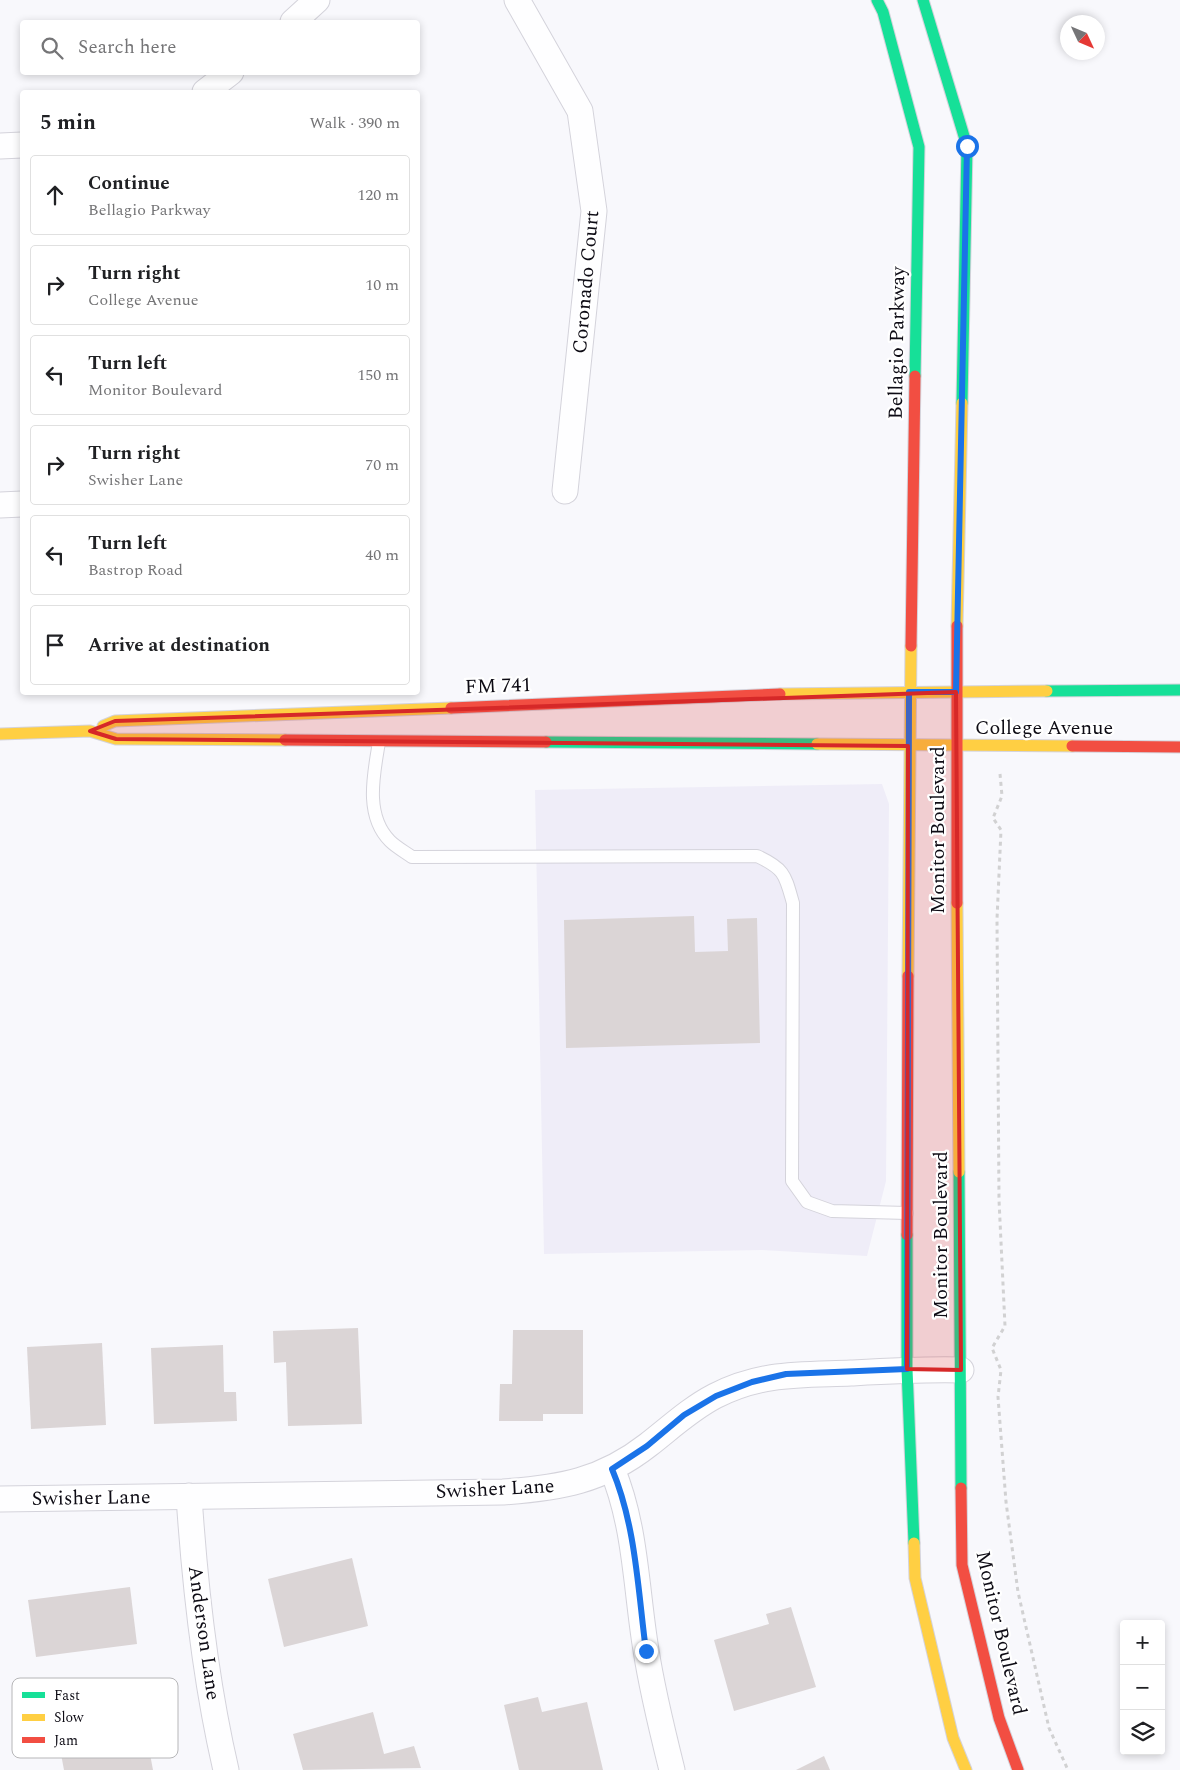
<!DOCTYPE html>
<meta charset="utf-8">
<style>
body{margin:0;font-family:Spectral,serif;background:#f2f2f2;color:#202124}
.controls{position:absolute;right:15px;bottom:15px;display:grid;overflow:hidden;border-radius:5px;box-shadow:0 2px 8px #0003}
.controls button{width:45px;height:45px;display:grid;place-items:center;padding:0;border:0;border-bottom:1px solid #e0e0e0;background:#fff;color:#202124;font:25px sans-serif}
.compass{position:absolute;left:1060px;top:15px;width:45px;height:45px;border-radius:50%;background:#fff;box-shadow:0 2px 8px #0003;rotate:134deg}
.stop{position:absolute;width:15px;height:15px;margin:-11px;border:4px solid #1a73e8;border-radius:50%;background:#fff}
.stop.end{background:#1a73e8;border-color:#fff;box-shadow:0 1px 5px #0008}
.list{margin:0;padding:0;list-style:none}
h2{display:flex;justify-content:space-between;align-items:center;height:65px;margin:0;padding:0 20px;font-size:21px}
h2 small{font-size:16px;font-weight:400;color:#757577}
.list li{display:grid;grid-template-columns:32px 1fr auto;gap:15px;align-items:center;box-sizing:border-box;height:80px;margin:0 10px 10px;padding:0 10px;border:1px solid #e0e0e0;border-radius:5px}
.list b{display:block;font-size:19px;white-space:nowrap}
.list p{margin:0;font-size:16px;white-space:nowrap;color:#757577}
.list em{font-size:16px;font-style:normal;color:#757577}
.icon{flex:none;width:28px;height:28px;fill:none;stroke:currentColor;stroke-width:2;stroke-linecap:round;stroke-linejoin:round}
.map{position:relative;flex:none;width:1180px;height:1770px;overflow:hidden}
.search{position:absolute;background:#fff;box-shadow:0 2px 8px #0003;left:20px;top:20px;width:400px;height:55px;display:flex;align-items:center;gap:12px;box-sizing:border-box;padding:0 18px;border-radius:5px;color:#757577;font-size:19px}
.panel{position:absolute;background:#fff;box-shadow:0 2px 8px #0003;left:20px;top:90px;width:400px;height:605px;border-radius:5px}
.map>svg:first-child{display:block}
.built{fill:#efedf8}
.building{fill:#dbd5d6}
.lines{fill:none;stroke-linecap:round;stroke-linejoin:round}
.lane-casing{stroke:#d4d3db;stroke-width:14}
.street-casing{stroke:#d4d3db;stroke-width:27}
.fast-casing{stroke:#d4d3db;stroke-width:13}
.slow-casing{stroke:#d4d3db;stroke-width:13}
.jam-casing{stroke:#d4d3db;stroke-width:13}
.path{stroke:#d1d1d2;stroke-width:3;stroke-dasharray:4 4;stroke-linecap:butt}
.lane{stroke:#fefeff;stroke-width:12}
.street{stroke:#fefeff;stroke-width:25}
.fast{stroke:#16e098;stroke-width:11}
.slow{stroke:#ffcf43;stroke-width:11}
.jam{stroke:#f24e42;stroke-width:11}
.route{stroke:#1a73e8;stroke-width:6}
.marked{fill:#d62828;fill-opacity:0.2;stroke:#d62828;stroke-width:4;stroke-linejoin:round}
.labels{text-anchor:middle;dominant-baseline:central;stroke-width:4.5;stroke-linejoin:round;paint-order:stroke}
.street-label{font-size:20px;fill:#0d0b14;stroke:#fff}
.key{fill:#fff;stroke:#b6b6b8;stroke-width:1}
.key-label{font-size:14px;fill:#0d0b14}
</style>
<div class="map">
<svg width="1180" height="1770" viewBox="0 0 1180 1770">
<rect width="100%" height="100%" fill="#f8f8fc"/>
<path class="built" d="M882 784 889 804 886 1181 867 1256 762 1250 544 1254 535 790Z"/>
<g class="building">
<path d="M694 916 695 952 728 951 727 919 757 918 760 1043 566 1048 564 920Z"/>
<path d="M358 1328 362 1424 288 1426 286 1362 274 1363 273 1331Z"/>
<path d="M513 1330H583V1414H543V1421H499L500 1384H512Z"/>
<path d="M102 1343 106 1425 31 1429 27 1347Z"/>
<path d="M223 1345 224 1392H236L237 1421 154 1424 151 1348Z"/>
<path d="M352 1558 368 1626 284 1647 268 1579Z"/>
<path d="M130 1587 137 1644 36 1657 28 1600Z"/>
<path d="M791 1607 816 1687 734 1711 714 1640 769 1624 766 1614Z"/>
<path d="M538 1697 542 1712 587 1702 603 1770H519L504 1705Z"/>
<path d="M140 1700 153 1770H64L54 1716Z"/>
<path d="M373 1712 384 1754 414 1746 421 1768 303 1770 293 1734Z"/>
<path d="M824 1756 830 1770H796Z"/>
</g>
<g class="lines">
<defs>
<path id="lane" d="M379 742C374 773 364 815 390 841 396 847 405 852 412 857L757 856C785 869 785 875 793 903L792 1181 807 1202 832 1211 907 1213"/>
<g id="street">
<path d="M517 0 580 111 594 211 565 491"/>
<path d="M293 22 317 0"/>
<path d="M205 92 231 72"/>
<path d="M0 146 22 145"/>
<path d="M0 505 22 504"/>
<path d="M612 1469C636 1526 636 1590 646 1650 652 1690 662 1730 672 1770"/>
<path d="M189 1496C195 1588 205 1680 226 1770"/>
<path d="M0 1499 503 1492C560 1488 602 1481 648 1445 670 1428 690 1409 715 1396 762 1372 801 1375 851 1373 888 1371 924 1369 961 1370"/>
</g>
<g id="fast">
<path d="M877 0 883 12 919 147 915 376"/>
<path d="M923 0 967 146 962 403"/>
<path d="M1047 691 1180 690"/>
<path d="M546 742 817 744"/>
<path d="M959 1172 961 1488"/>
<path d="M907 1235V1369L914 1543"/>
</g>
<g id="slow">
<path d="M957 626 962 403"/>
<path d="M780 694 1047 691"/>
<path d="M103 726 115 721 451 708"/>
<path d="M0 734 90 731 116 739 285 740"/>
<path d="M817 744 1072 746"/>
<path d="M957 903 959 1172"/>
<path d="M908 976 911 646"/>
<path d="M914 1543 915 1578 953 1738 966 1770"/>
</g>
<g id="jam">
<path d="M957 626V903"/>
<path d="M911 646 915 376"/>
<path d="M451 708 780 694"/>
<path d="M285 740 546 742"/>
<path d="M1072 746 1180 747"/>
<path d="M907 1235 908 976"/>
<path d="M961 1488 962 1565 999 1718 1018 1770"/>
</g>
</defs>
<use href="#lane" class="lane-casing"/>
<use href="#street" class="street-casing"/>
<use href="#fast" class="fast-casing"/>
<use href="#slow" class="slow-casing"/>
<use href="#jam" class="jam-casing"/>
<path class="path" d="M1000 774 1002 796 993 818 1001 830 997 919 999 1200 1005 1326 992 1348 1001 1370 998 1397 1006 1502 1018 1592 1049 1728 1068 1770"/>
<use href="#lane" class="lane"/>
<use href="#street" class="street"/>
<use href="#fast" class="fast"/>
<use href="#slow" class="slow"/>
<use href="#jam" class="jam"/>
</g>
<g class="lines">
<path class="route" d="M646 1651C638 1591 636 1526 612 1469L647 1446 684 1415 716 1396 752 1382 786 1374 907 1369 909 692H956L967 146"/>
</g>
<path class="marked" d="M956 692 961 1370 907 1369 908 746 116 739 90 731 115 721Z"/>
<g class="labels">
<g class="street-label">
<text transform="translate(586 282) rotate(-85)">Coronado Court</text>
<text transform="translate(897 343) rotate(-89)">Bellagio Parkway</text>
<text transform="translate(498 686) rotate(-2)">FM 741</text>
<text x="1044" y="728">College Avenue</text>
<text transform="translate(938 830) rotate(-90)">Monitor Boulevard</text>
<text transform="translate(941 1235) rotate(-90)">Monitor Boulevard</text>
<text transform="translate(495 1489) rotate(-3)">Swisher Lane</text>
<text transform="translate(91 1498) rotate(-1)">Swisher Lane</text>
<text transform="translate(204 1633) rotate(82)">Anderson Lane</text>
<text transform="translate(1001 1633) rotate(77)">Monitor Boulevard</text>
</g>
</g>
<rect x="12" y="1678" width="166" height="80" rx="8" class="key"/>
<rect x="22" y="1692" width="23" height="6" fill="#16e098"/>
<rect x="22" y="1714" width="23" height="7" fill="#ffcf43"/>
<rect x="22" y="1737" width="23" height="6" fill="#f24e42"/>
<g class="key-label">
<text x="54" y="1700">Fast</text>
<text x="54" y="1722">Slow</text>
<text x="54" y="1745">Jam</text>
</g>
</svg>
<div class="controls">
<button>+</button>
<button>−</button>
<button><svg class="icon" aria-label="layers" viewBox="0 0 24 24"><path d="M12 4l9 5-9 5-9-5zM3 14l9 5 9-5"/></svg></button>
</div>
<svg class="compass" viewBox="-18 -18 36 36"><path d="M0-13l5 13h-10z" fill="#e53935"/><path d="M0 13l5-13h-10z" fill="#757577"/></svg>
<div class="stop" style="left:967px;top:146px"></div>
<div class="stop end" style="left:646px;top:1651px"></div>
<div class="search"><svg class="icon" aria-label="search" viewBox="0 0 24 24"><circle cx="10" cy="10" r="6"/><path d="M15 15l6 6"/></svg>Search here</div>
<section class="panel">
<h2>5 min<small>Walk · 390 m</small></h2>
<ul class="list">
<li><svg class="icon" aria-label="ahead" viewBox="0 0 24 24"><path d="M12 20V5M6 11l6-6 6 6"/></svg><div><b>Continue</b><p>Bellagio Parkway</p></div><em>120 m</em></li>
<li><svg class="icon" aria-label="right" viewBox="0 0 24 24"><path d="M7 20v-9h11M14 6l5 5-5 5"/></svg><div><b>Turn right</b><p>College Avenue</p></div><em>10 m</em></li>
<li><svg class="icon" aria-label="left" viewBox="0 0 24 24"><path d="M17 20v-9H6M10 6l-5 5 5 5"/></svg><div><b>Turn left</b><p>Monitor Boulevard</p></div><em>150 m</em></li>
<li><svg class="icon" aria-label="right" viewBox="0 0 24 24"><path d="M7 20v-9h11M14 6l5 5-5 5"/></svg><div><b>Turn right</b><p>Swisher Lane</p></div><em>70 m</em></li>
<li><svg class="icon" aria-label="left" viewBox="0 0 24 24"><path d="M17 20v-9H6M10 6l-5 5 5 5"/></svg><div><b>Turn left</b><p>Bastrop Road</p></div><em>40 m</em></li>
<li><svg class="icon" aria-label="arrive" viewBox="0 0 24 24"><path d="M6 21V4h12l-3 4 3 4H6"/></svg><div><b>Arrive at destination</b></div></li>
</ul>
</section>
</div>
